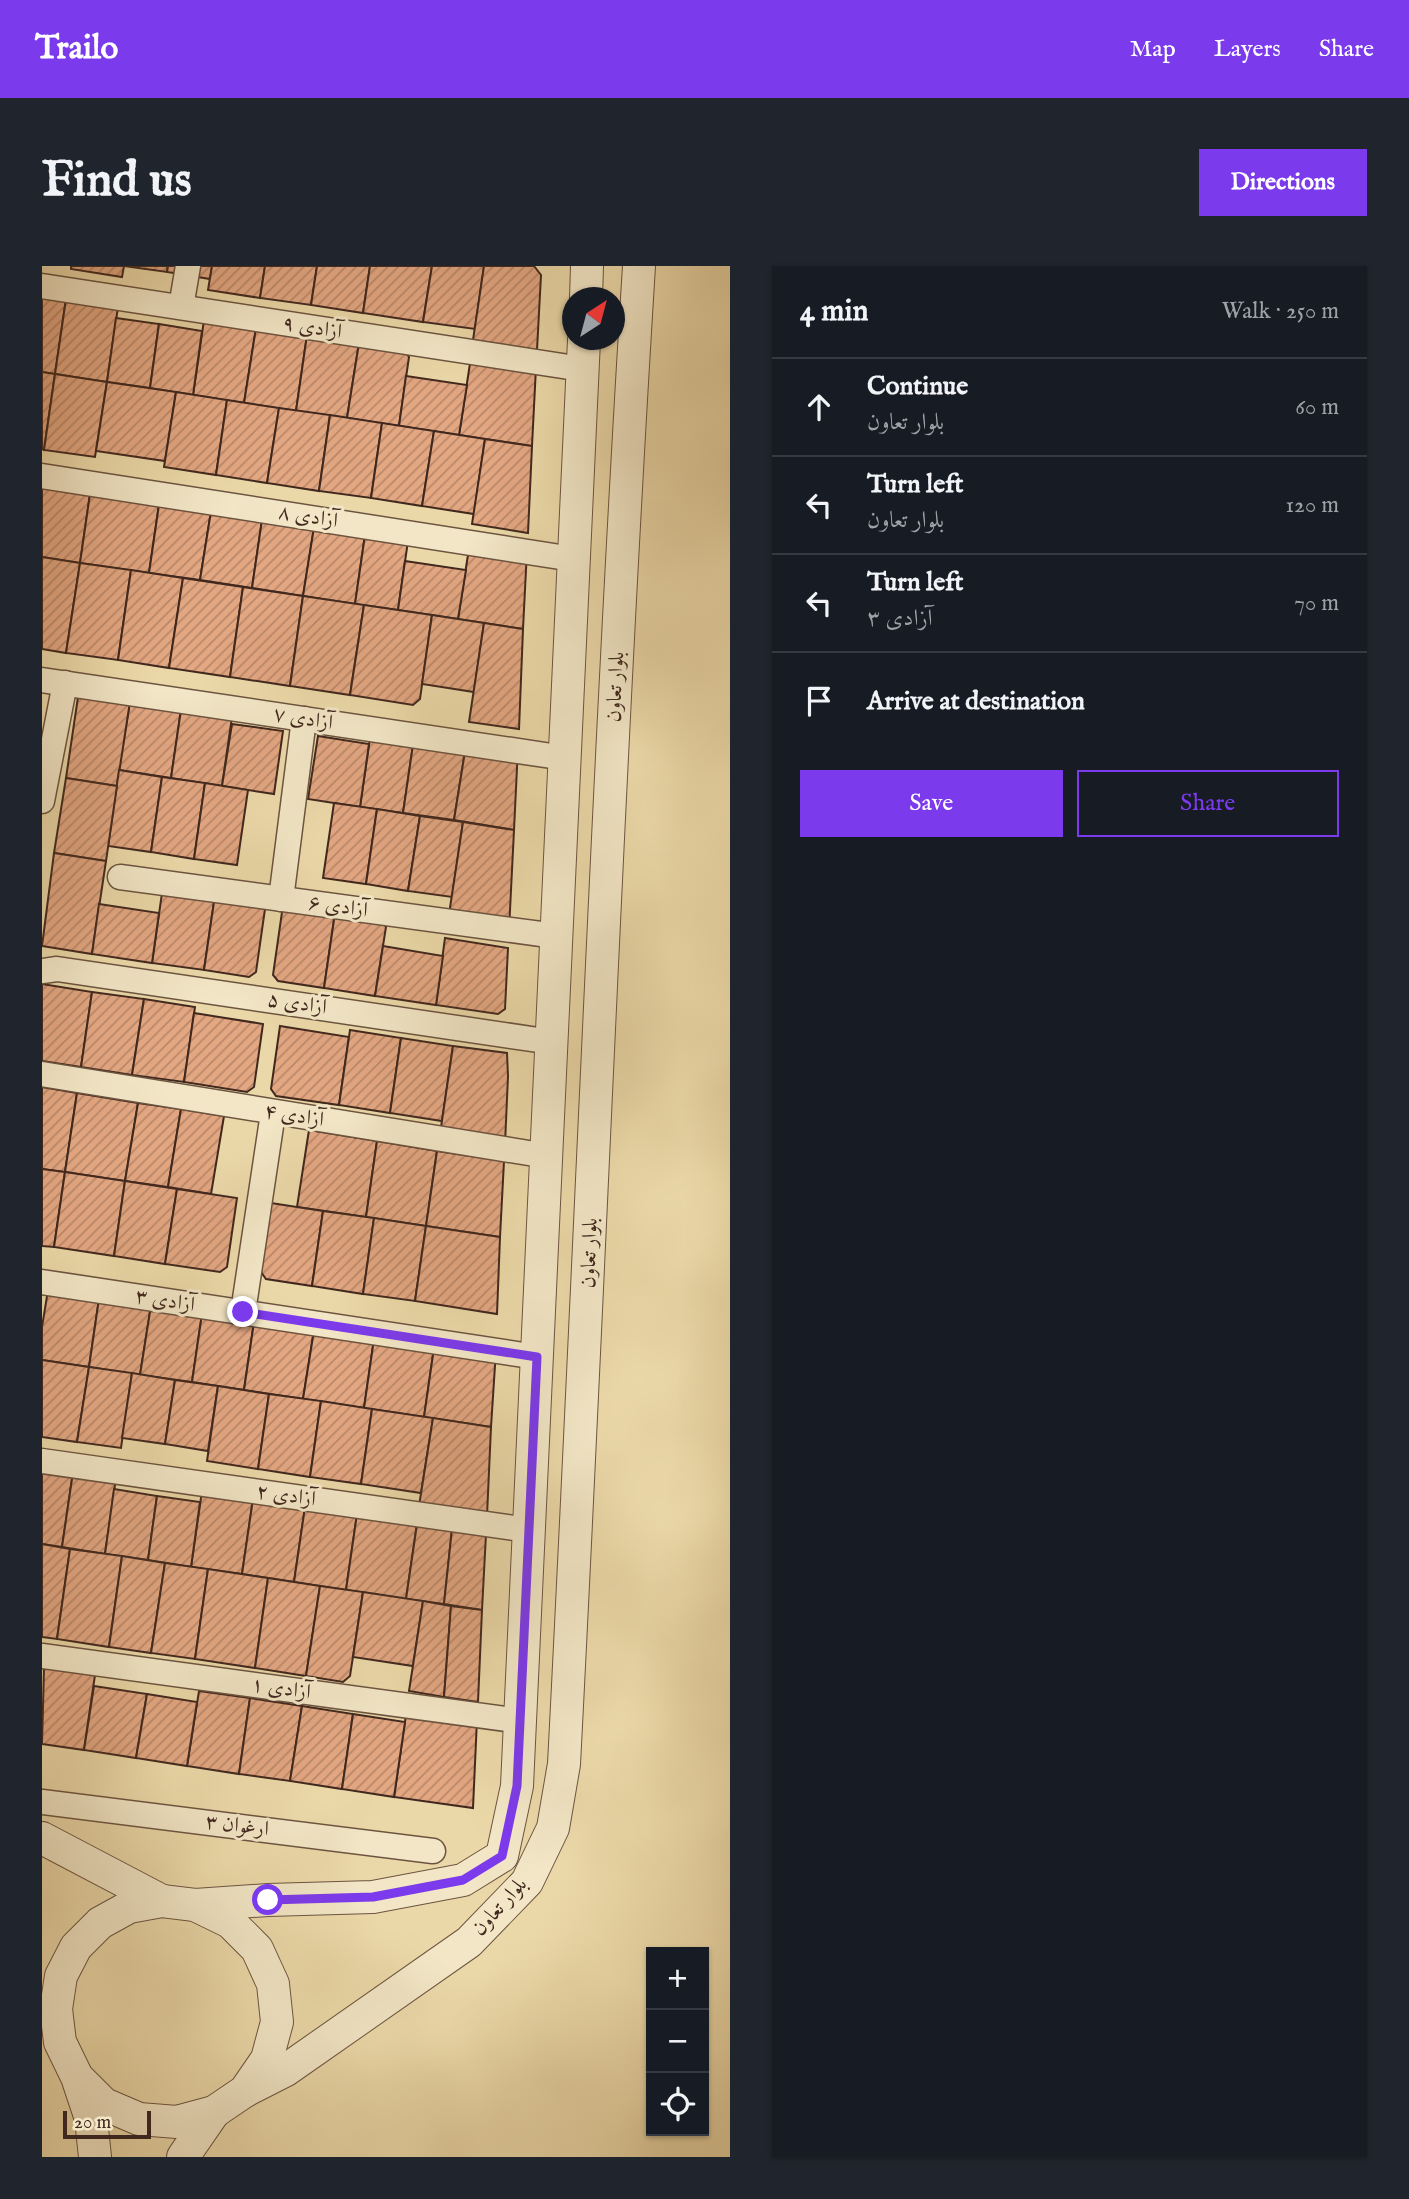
<!DOCTYPE html>
<meta charset="utf-8">
<style>
body{margin:0;font-family:"IM FELL English",Amiri,serif;background:#20242c;color:#f1f3f6}
.controls{position:absolute;right:21px;bottom:21px;display:grid;overflow:hidden;border-radius:0px;box-shadow:0 2px 5px #0004}
.controls button{width:63px;height:63px;display:grid;place-items:center;padding:0;border:0;border-bottom:2px solid #363941;background:#171b24;color:#f1f3f6;font:35px sans-serif}
.compass{position:absolute;left:520px;top:21px;width:63px;height:63px;border-radius:50%;background:#171b24;box-shadow:0 2px 5px #0004;rotate:36deg}
.scale{position:absolute;left:21px;bottom:18px;width:88px;box-sizing:border-box;padding-left:7px;border:4px solid #41281e;border-top:0;font-size:19px;line-height:24px;white-space:nowrap;color:#41281e;-webkit-text-stroke:5px #f2e6c6;paint-order:stroke}
.stop{position:absolute;width:21px;height:21px;margin:-16px;border:5px solid #7c3aed;border-radius:50%;background:#fff}
.stop.end{background:#7c3aed;border-color:#fff;box-shadow:0 2px 7px #0008}
.list{margin:0;padding:0;list-style:none}
h2{display:flex;justify-content:space-between;align-items:center;height:91px;margin:0;padding:0 28px;font-size:30px}
h2 small{font-size:23px;font-weight:400;color:#9ea1a6}
.list li{display:grid;grid-template-columns:46px 1fr auto;gap:21px;align-items:center;box-sizing:border-box;height:98px;padding:0 28px;border-top:2px solid #363941}
.list b{display:block;font-size:26px;white-space:nowrap}
.list p{margin:0;font-size:23px;white-space:nowrap;color:#9ea1a6}
.list em{font-size:23px;font-style:normal;color:#9ea1a6}
.actions{display:flex;gap:14px;padding:21px 28px}
.actions a{flex:1;padding:16px 0;border:2px solid #7c3aed;border-radius:0px;text-align:center;font-size:24px;color:#7c3aed}
.actions .main{background:#7c3aed;color:#fff}
.icon{flex:none;width:38px;height:38px;fill:none;stroke:currentColor;stroke-width:2;stroke-linecap:round;stroke-linejoin:round}
.map{position:relative;flex:none;width:688px;height:1891px;overflow:hidden;border-radius:0px}
header{display:flex;align-items:center;gap:42px;box-sizing:border-box;height:98px;padding:0 35px;background:#7c3aed;color:#fff}
header strong{font-size:33px}
nav{display:flex;gap:38px;margin-inline-start:auto;font-size:24px}
.intro{display:flex;align-items:center;justify-content:space-between;box-sizing:border-box;height:168px;padding:0 42px}
h1{margin:0;font-size:49px}
.button{padding:18px 32px;border-radius:0px;background:#7c3aed;color:#fff;font-size:24px;font-weight:700}
main{display:flex;gap:42px;padding:0 42px}
aside{flex:1;background:#171b24;border-radius:0px;box-shadow:0 2px 5px #0004}
.map>svg:first-child{display:block}
.building{fill:url(#building-hatch);stroke:#41281e;stroke-width:2}
.lines{fill:none;stroke-linecap:round;stroke-linejoin:round}
.minor-casing{stroke:#6c5440;stroke-width:27}
.tertiary-casing{stroke:#6c5440;stroke-width:34}
.minor{stroke:#f2e6c6;stroke-width:24}
.tertiary{stroke:#f2e6c6;stroke-width:32}
.route{stroke:#7c3aed;stroke-width:9}
.labels{text-anchor:middle;dominant-baseline:central;stroke-width:6;stroke-linejoin:round;paint-order:stroke}
.street-label{font-size:21px;fill:#41281e;stroke:#f2e6c6}
</style>
<header>
<strong>Trailo</strong>
<nav><a>Map</a><a>Layers</a><a>Share</a></nav>
</header>
<div class="intro"><h1>Find us</h1><a class="button">Directions</a></div>
<main>
<div class="map">
<svg width="688" height="1891" viewBox="0 0 688 1891">
<defs>
<pattern id="building-hatch" width="6" height="6" patternUnits="userSpaceOnUse" patternTransform="scale(1.75)"><rect width="6" height="6" fill="#e3a782"/><path d="M-1 1l2-2M0 6l6-6M5 7l2-2" fill="none" stroke="#ba886a"/></pattern>
</defs>
<rect width="100%" height="100%" fill="#ebd8a8"/>
<filter id="stains"><feTurbulence type="fractalNoise" baseFrequency=".00286" numOctaves="4"/><feColorMatrix values="0 0 0 0 .2 0 0 0 0 .09 0 0 0 0 .02 0 0 0 .5 -.17"/></filter>
<radialGradient id="worn" r=".72"><stop offset=".6" stop-color="#630" stop-opacity="0"/><stop offset="1" stop-color="#630" stop-opacity=".3"/></radialGradient>
<g class="building">
<path d="M29 0H82L80 11 29 3Z"/>
<path d="M82 0H126L125 6Z"/>
<path d="M126 0H170L168 13 125 6Z"/>
<path d="M170 0H223L218 32 166 24Z"/>
<path d="M223 0H275L269 39 218 32Z"/>
<path d="M275 0H328L321 47 269 39Z"/>
<path d="M328 0H390L381 56 321 47Z"/>
<path d="M390 0H442L433 63 381 56Z"/>
<path d="M442 0H492L499 9 495 84 431 74Z"/>
<path d="M0 30 24 33 13 108 0 106Z"/>
<path d="M24 33 76 41 65 116 13 108Z"/>
<path d="M74 52 117 58 108 122 65 116Z"/>
<path d="M162 54 214 62 202 137 151 129Z"/>
<path d="M117 58 160 65 151 129 108 122Z"/>
<path d="M214 62 265 69 254 145 202 137Z"/>
<path d="M265 69 317 77 305 152 254 145Z"/>
<path d="M317 77 362 84 367 91 357 160 305 152Z"/>
<path d="M429 91 494 101 490 180 417 169Z"/>
<path d="M0 106 13 108 2 184 0 183Z"/>
<path d="M13 108 65 116 53 191 2 184Z"/>
<path d="M364 110 425 119 417 169 357 160Z"/>
<path d="M65 116 134 126 123 195 54 185Z"/>
<path d="M134 126 185 134 174 209 122 201Z"/>
<path d="M185 134 237 142 225 217 174 209Z"/>
<path d="M237 142 288 149 277 225 225 217Z"/>
<path d="M288 149 340 157 329 232 277 225Z"/>
<path d="M340 157 392 165 380 240 329 232Z"/>
<path d="M392 165 443 173 432 248 380 240Z"/>
<path d="M443 173 490 180 486 267 430 258Z"/>
<path d="M0 214 49 221 38 297 0 291Z"/>
<path d="M48 228 117 238 107 307 38 297Z"/>
<path d="M118 232 170 239 158 314 107 307Z"/>
<path d="M170 239 221 247 210 322 158 314Z"/>
<path d="M221 247 273 255 261 330 210 322Z"/>
<path d="M273 255 324 262 313 338 261 330Z"/>
<path d="M324 262 366 275 356 344 313 338Z"/>
<path d="M428 276 485 284 481 363 416 353Z"/>
<path d="M0 291 38 297 24 387 0 383Z"/>
<path d="M363 295 424 304 416 353 356 344Z"/>
<path d="M38 297 89 304 76 394 24 387Z"/>
<path d="M89 304 141 312 127 402 76 394Z"/>
<path d="M141 312 201 321 188 411 127 402Z"/>
<path d="M201 321 261 330 248 420 188 411Z"/>
<path d="M261 330 322 339 308 429 248 420Z"/>
<path d="M322 339 390 349 378 433 371 439 308 429Z"/>
<path d="M390 349 442 357 432 426 380 418Z"/>
<path d="M442 357 481 363 477 463 427 456Z"/>
<path d="M89 429 140 437 129 512 77 504Z"/>
<path d="M89 429 75 520 24 512 36 431Z"/>
<path d="M140 437 191 444 180 520 129 512Z"/>
<path d="M190 458 241 465 232 528 180 520Z"/>
<path d="M329 465 372 472 361 547 318 541Z"/>
<path d="M276 470 327 478 318 541 266 533Z"/>
<path d="M372 472 424 479 412 554 361 547Z"/>
<path d="M425 473 476 481 472 564 412 554Z"/>
<path d="M77 504 120 511 109 586 66 580Z"/>
<path d="M120 511 163 517 152 593 109 586Z"/>
<path d="M24 512 75 520 64 595 12 587Z"/>
<path d="M163 517 206 524 195 599 152 593Z"/>
<path d="M292 537 335 543 324 618 281 612Z"/>
<path d="M335 543 378 550 366 625 324 618Z"/>
<path d="M378 550 421 556 410 631 366 625Z"/>
<path d="M421 556 472 564 467 664 406 655Z"/>
<path d="M12 587 64 595 50 688 0 680Z"/>
<path d="M120 627 173 629 162 704 110 697Z"/>
<path d="M173 629 223 643 214 706 207 711 162 704Z"/>
<path d="M57 638 117 647 110 697 50 688Z"/>
<path d="M248 640 293 647 282 722 236 715 231 709 240 646Z"/>
<path d="M293 647 339 654 344 661 333 730 282 722Z"/>
<path d="M403 672 466 682 463 743 456 748 394 739Z"/>
<path d="M341 680 401 690 394 739 333 730Z"/>
<path d="M0 718 50 726 39 801 0 795Z"/>
<path d="M50 726 102 733 90 809 39 801Z"/>
<path d="M102 733 153 741 142 816 90 809Z"/>
<path d="M152 747 221 758 212 821 205 826 142 816Z"/>
<path d="M238 760 307 771 297 839 234 830 229 823Z"/>
<path d="M308 764 359 772 348 847 297 839Z"/>
<path d="M359 772 411 780 400 855 348 847Z"/>
<path d="M411 780 465 787 466 810 463 878 398 868Z"/>
<path d="M0 821 35 827 23 906 0 903Z"/>
<path d="M35 827 96 837 83 915 23 906Z"/>
<path d="M96 837 139 843 126 921 83 915Z"/>
<path d="M139 843 182 850 169 928 126 921Z"/>
<path d="M267 864 335 875 324 951 255 941Z"/>
<path d="M335 875 395 885 384 960 324 951Z"/>
<path d="M395 885 462 895 458 971 384 960Z"/>
<path d="M0 903 23 906 12 981 0 980Z"/>
<path d="M23 906 83 915 72 990 12 981Z"/>
<path d="M83 915 135 923 123 998 72 990Z"/>
<path d="M135 923 195 932 185 1001 178 1006 123 998Z"/>
<path d="M229 937 281 945 270 1020 224 1013 219 1006Z"/>
<path d="M281 945 332 952 321 1028 270 1020Z"/>
<path d="M332 952 384 960 373 1035 321 1028Z"/>
<path d="M384 960 458 971 455 1048 373 1035Z"/>
<path d="M7 1018 58 1026 47 1101 0 1094V1061Z"/>
<path d="M58 1026 110 1033 98 1109 47 1101Z"/>
<path d="M110 1033 161 1041 150 1116 98 1109Z"/>
<path d="M161 1041 213 1049 202 1124 150 1116Z"/>
<path d="M213 1049 273 1058 261 1133 202 1124Z"/>
<path d="M273 1058 332 1073 322 1142 261 1133Z"/>
<path d="M332 1073 393 1075 382 1151 322 1142Z"/>
<path d="M393 1075 454 1084 449 1161 382 1151Z"/>
<path d="M0 1094 47 1101 35 1176 0 1171Z"/>
<path d="M47 1101 90 1107 79 1182 35 1176Z"/>
<path d="M90 1107 133 1114 123 1178 80 1172Z"/>
<path d="M133 1114 176 1120 166 1185 123 1178Z"/>
<path d="M176 1120 227 1128 216 1203 165 1195Z"/>
<path d="M227 1128 279 1135 268 1211 216 1203Z"/>
<path d="M279 1135 330 1143 319 1218 268 1211Z"/>
<path d="M330 1143 391 1152 379 1227 319 1218Z"/>
<path d="M391 1152 449 1161 445 1250 377 1240Z"/>
<path d="M0 1201 31 1206 20 1281 0 1278Z"/>
<path d="M31 1206 74 1212 63 1288 20 1281Z"/>
<path d="M72 1223 115 1230 106 1294 63 1288Z"/>
<path d="M160 1225 211 1233 200 1308 149 1301Z"/>
<path d="M115 1230 158 1236 149 1301 106 1294Z"/>
<path d="M211 1233 263 1241 252 1316 200 1308Z"/>
<path d="M263 1241 315 1248 304 1324 252 1316Z"/>
<path d="M315 1248 375 1258 364 1333 304 1324Z"/>
<path d="M375 1258 410 1263 402 1338 364 1333Z"/>
<path d="M410 1263 444 1268 440 1344 402 1338Z"/>
<path d="M0 1278 28 1283 15 1373 0 1371Z"/>
<path d="M28 1283 80 1290 67 1381 15 1373Z"/>
<path d="M80 1290 123 1297 109 1387 67 1381Z"/>
<path d="M123 1297 166 1303 153 1393 109 1387Z"/>
<path d="M166 1303 226 1312 213 1402 153 1393Z"/>
<path d="M226 1312 278 1320 264 1410 213 1402Z"/>
<path d="M278 1320 321 1326 308 1410 301 1416 264 1410Z"/>
<path d="M321 1326 381 1335 371 1400 311 1391Z"/>
<path d="M381 1335 409 1340 402 1431 367 1425Z"/>
<path d="M409 1340 440 1344 436 1436 402 1431Z"/>
<path d="M2 1402 53 1409 42 1484 0 1478Z"/>
<path d="M52 1420 105 1428 94 1492 42 1484Z"/>
<path d="M157 1425 208 1432 197 1508 145 1500Z"/>
<path d="M105 1428 155 1436 145 1500 94 1492Z"/>
<path d="M208 1432 260 1440 248 1515 197 1508Z"/>
<path d="M260 1440 311 1448 300 1523 248 1515Z"/>
<path d="M365 1442 435 1453 431 1542 352 1531Z"/>
<path d="M311 1448 363 1456 352 1531 300 1523Z"/>
</g>
<g class="lines">
<defs>
<g id="minor">
<path d="M0 20 540 103"/>
<path d="M139 41 146 0"/>
<path d="M0 210 531 293"/>
<path d="M0 414 523 492"/>
<path d="M0 535 23 417"/>
<path d="M78 611 514 670"/>
<path d="M239 633 262 453"/>
<path d="M0 705 15 703 510 776"/>
<path d="M0 808 505 890"/>
<path d="M0 1016 495 1091"/>
<path d="M201 1046 231 847"/>
<path d="M0 1195 487 1264"/>
<path d="M0 1390 479 1455"/>
<path d="M0 1536 391 1585"/>
</g>
<g id="tertiary">
<path d="M544 32 545 0"/>
<path d="M0 1572 120 1635"/>
<path d="M153 1639 226 1634 331 1631 421 1614 460 1590 475 1520 542 74"/>
<path d="M35 1811 62 1838 97 1853 135 1856 172 1846 203 1825 225 1793 235 1756 231 1718 215 1683 188 1656 153 1639 120 1635 87 1641 58 1657 34 1681 19 1710 14 1743 18 1776 35 1811 49 1853 53 1891"/>
<path d="M203 1825 244 1804 427 1676 485 1616 511 1562 522 1498C548 999 566 499 597 0"/>
<path d="M141 1891 172 1846"/>
</g>
</defs>
<use href="#minor" class="minor-casing"/>
<use href="#tertiary" class="tertiary-casing"/>
<use href="#minor" class="minor"/>
<use href="#tertiary" class="tertiary"/>
</g>
<g class="lines">
<path class="route" d="M201 1046 495 1091 475 1520 460 1590 421 1614 331 1631 226 1634"/>
</g>
<g class="labels">
<g class="street-label">
<text transform="translate(270 62) rotate(9)">آزادی ۹</text>
<text transform="translate(266 251) rotate(9)">آزادی ۸</text>
<text transform="translate(574 421) rotate(-87)">بلوار تعاون</text>
<text transform="translate(261 453) rotate(9)">آزادی ۷</text>
<text transform="translate(296 641) rotate(8)">آزادی ۶</text>
<text transform="translate(255 738) rotate(8)">آزادی ۵</text>
<text transform="translate(252 850) rotate(9)">آزادی ۴</text>
<text transform="translate(548 987) rotate(-88)">بلوار تعاون</text>
<text transform="translate(123 1035) rotate(9)">آزادی ۳</text>
<text transform="translate(244 1230) rotate(8)">آزادی ۲</text>
<text transform="translate(239 1423) rotate(8)">آزادی ۱</text>
<text transform="translate(195 1560) rotate(7)">ارغوان ۳</text>
<text transform="translate(458 1641) rotate(-48)">بلوار تعاون</text>
</g>
</g>
<rect width="100%" height="100%" filter="url(#stains)"/>
<rect width="100%" height="100%" fill="url(#worn)"/>
</svg>
<div class="controls">
<button>+</button>
<button>−</button>
<button><svg class="icon" aria-label="locate" viewBox="0 0 24 24"><circle cx="12" cy="12" r="6"/><path d="M12 2v4M12 18v4M2 12h4M18 12h4"/></svg></button>
</div>
<svg class="compass" viewBox="-18 -18 36 36"><path d="M0-13l5 13h-10z" fill="#e53935"/><path d="M0 13l5-13h-10z" fill="#9ea1a6"/></svg>
<div class="scale">20 m</div>
<div class="stop" style="left:226px;top:1634px"></div>
<div class="stop end" style="left:201px;top:1046px"></div>
</div>
<aside>
<h2>4 min<small>Walk · 250 m</small></h2>
<ul class="list">
<li><svg class="icon" aria-label="ahead" viewBox="0 0 24 24"><path d="M12 20V5M6 11l6-6 6 6"/></svg><div><b>Continue</b><p>بلوار تعاون</p></div><em>60 m</em></li>
<li><svg class="icon" aria-label="left" viewBox="0 0 24 24"><path d="M17 20v-9H6M10 6l-5 5 5 5"/></svg><div><b>Turn left</b><p>بلوار تعاون</p></div><em>120 m</em></li>
<li><svg class="icon" aria-label="left" viewBox="0 0 24 24"><path d="M17 20v-9H6M10 6l-5 5 5 5"/></svg><div><b>Turn left</b><p>آزادی ۳</p></div><em>70 m</em></li>
<li><svg class="icon" aria-label="arrive" viewBox="0 0 24 24"><path d="M6 21V4h12l-3 4 3 4H6"/></svg><div><b>Arrive at destination</b></div></li>
</ul>
<div class="actions"><a class="main">Save</a><a>Share</a></div>
</aside>
</main>
